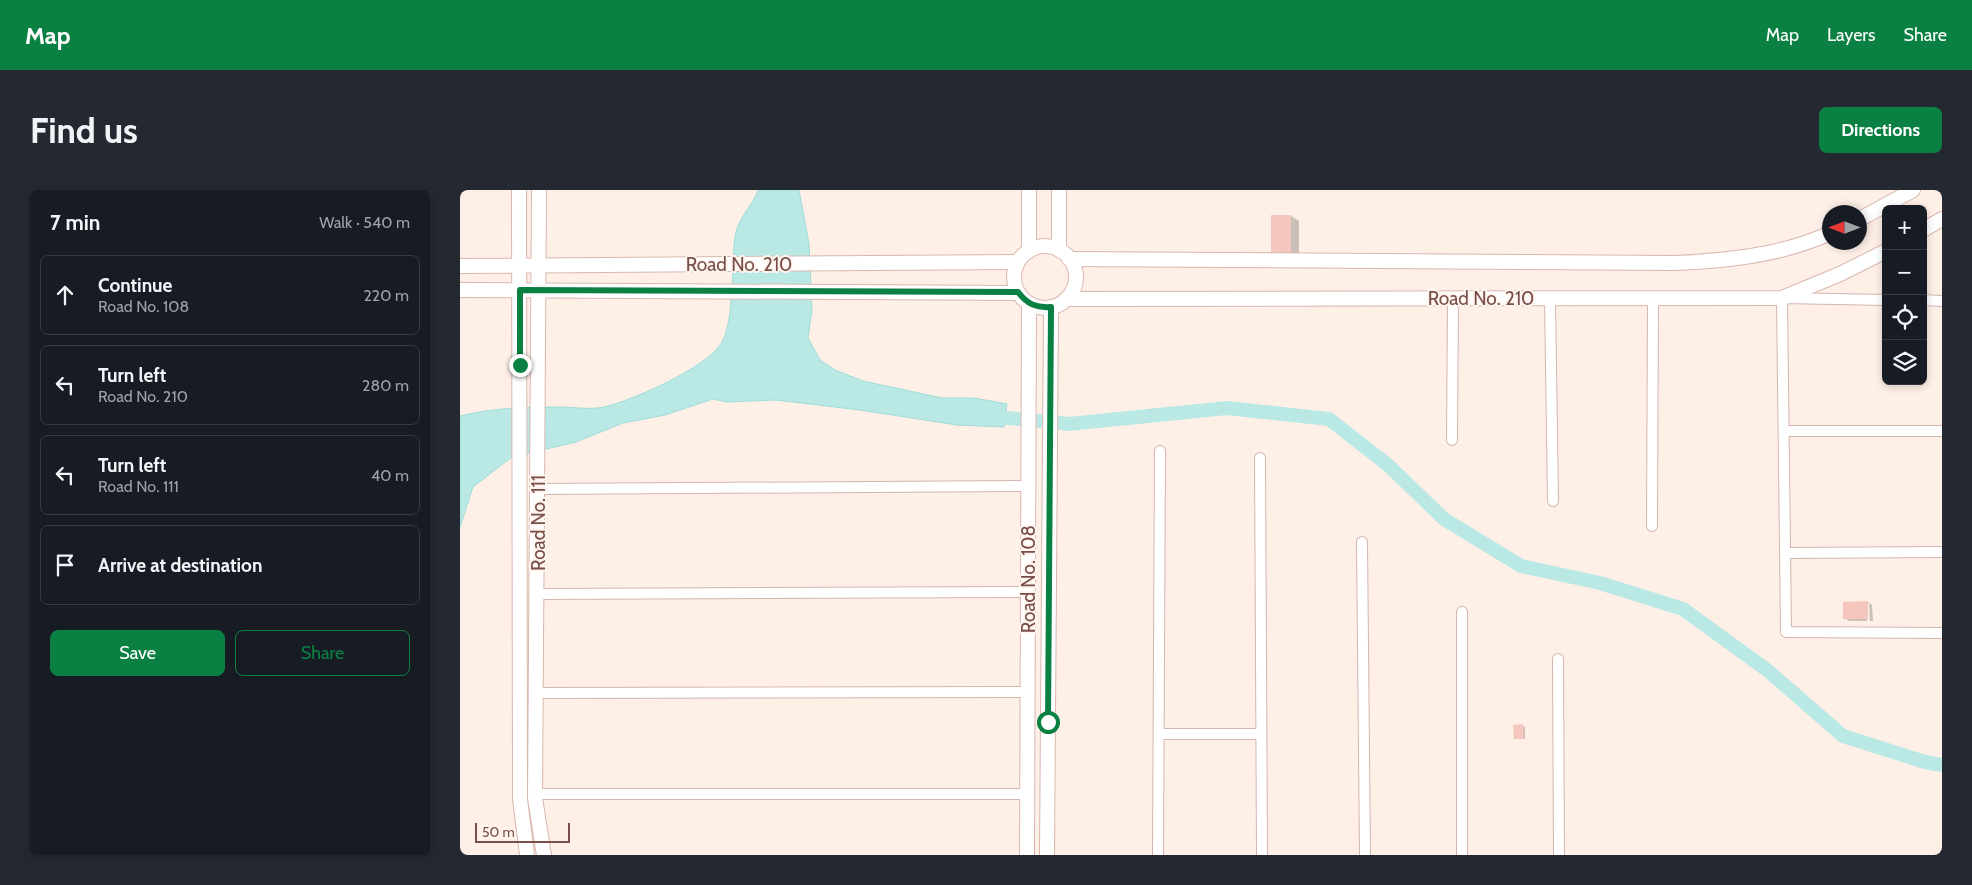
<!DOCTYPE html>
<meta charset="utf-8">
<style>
body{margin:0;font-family:Cabin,sans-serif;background:#242831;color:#f1f3f6}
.controls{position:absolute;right:15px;top:15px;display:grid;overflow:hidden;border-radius:8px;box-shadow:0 2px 8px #0003}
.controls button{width:45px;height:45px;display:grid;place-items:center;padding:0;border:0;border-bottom:1px solid #363941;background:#171b24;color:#f1f3f6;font:25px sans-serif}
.compass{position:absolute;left:1362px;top:15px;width:45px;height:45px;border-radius:50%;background:#171b24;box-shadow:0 2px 8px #0003;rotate:270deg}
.scale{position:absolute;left:15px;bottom:12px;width:95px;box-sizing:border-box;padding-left:5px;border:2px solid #7a4f49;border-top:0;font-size:14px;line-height:18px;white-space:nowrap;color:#7a4f49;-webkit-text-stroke:4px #fff5ef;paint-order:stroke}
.stop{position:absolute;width:15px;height:15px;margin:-11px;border:4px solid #0b8043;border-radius:50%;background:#fff}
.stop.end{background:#0b8043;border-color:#fff;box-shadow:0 1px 5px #0008}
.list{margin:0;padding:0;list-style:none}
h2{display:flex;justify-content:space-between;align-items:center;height:65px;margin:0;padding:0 20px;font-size:21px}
h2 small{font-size:16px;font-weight:400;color:#9ea1a6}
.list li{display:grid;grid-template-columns:32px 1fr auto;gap:15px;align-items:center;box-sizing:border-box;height:80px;margin:0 10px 10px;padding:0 10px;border:1px solid #363941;border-radius:8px}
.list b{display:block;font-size:19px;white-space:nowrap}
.list p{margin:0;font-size:16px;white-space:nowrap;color:#9ea1a6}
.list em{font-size:16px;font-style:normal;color:#9ea1a6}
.actions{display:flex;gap:10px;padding:15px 20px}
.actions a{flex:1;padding:11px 0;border:1px solid #0b8043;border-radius:8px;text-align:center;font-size:18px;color:#0b8043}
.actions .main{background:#0b8043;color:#fff}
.icon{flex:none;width:28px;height:28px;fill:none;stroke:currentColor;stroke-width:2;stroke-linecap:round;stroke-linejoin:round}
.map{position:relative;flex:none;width:1482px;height:665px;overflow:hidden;border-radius:8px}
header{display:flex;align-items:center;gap:30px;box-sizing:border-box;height:70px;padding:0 25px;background:#0b8043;color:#fff}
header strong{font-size:24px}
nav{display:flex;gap:28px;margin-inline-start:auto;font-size:18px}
.intro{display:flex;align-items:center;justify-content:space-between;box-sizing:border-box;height:120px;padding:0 30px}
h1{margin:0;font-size:35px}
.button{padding:12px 22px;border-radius:8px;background:#0b8043;color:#fff;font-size:18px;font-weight:700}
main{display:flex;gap:30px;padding:0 30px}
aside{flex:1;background:#171b24;border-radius:8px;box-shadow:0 2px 8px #0003}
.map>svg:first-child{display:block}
.water{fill:#bae9e5;stroke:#9fdcd7}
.shadow{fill:#0003}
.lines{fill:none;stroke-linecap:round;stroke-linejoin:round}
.canal{stroke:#bae9e5;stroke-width:14}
.building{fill:#f5c6bd}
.street-casing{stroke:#d3b6ae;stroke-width:12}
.secondary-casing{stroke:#d9b7ae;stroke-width:16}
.street{stroke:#fff;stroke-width:10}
.secondary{stroke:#fff;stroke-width:14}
.route{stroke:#0b8043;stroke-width:6}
.labels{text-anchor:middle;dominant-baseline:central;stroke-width:4;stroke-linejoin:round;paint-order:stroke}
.street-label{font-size:19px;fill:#7a4f49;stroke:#fff5ef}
</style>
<header>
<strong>Map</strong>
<nav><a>Map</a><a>Layers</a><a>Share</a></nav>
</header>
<div class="intro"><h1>Find us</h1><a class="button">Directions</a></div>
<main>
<aside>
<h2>7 min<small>Walk · 540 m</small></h2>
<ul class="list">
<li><svg class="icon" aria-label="ahead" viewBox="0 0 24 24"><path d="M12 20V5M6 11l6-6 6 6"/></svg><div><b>Continue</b><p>Road No. 108</p></div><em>220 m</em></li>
<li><svg class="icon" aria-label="left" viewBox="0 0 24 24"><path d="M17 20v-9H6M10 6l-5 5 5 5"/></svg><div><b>Turn left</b><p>Road No. 210</p></div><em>280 m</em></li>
<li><svg class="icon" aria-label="left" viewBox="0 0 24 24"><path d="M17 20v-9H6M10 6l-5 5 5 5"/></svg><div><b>Turn left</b><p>Road No. 111</p></div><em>40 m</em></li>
<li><svg class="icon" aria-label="arrive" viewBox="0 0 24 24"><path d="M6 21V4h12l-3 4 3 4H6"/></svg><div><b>Arrive at destination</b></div></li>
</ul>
<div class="actions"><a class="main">Save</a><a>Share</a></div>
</aside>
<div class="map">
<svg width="1482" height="665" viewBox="0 0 1482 665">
<rect width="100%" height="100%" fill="#fef0e7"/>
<path class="water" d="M298 0H339L349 54 352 119 348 148 360 170 375 180 403 191 482 208H514L547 214 544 237 497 235 400 220 316 210 266 212 253 209 205 225 163 233 116 252 52 267 13 297 0 337V226C33 218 64 217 98 217 112 217 130 220 144 217 171 211 249 177 262 152 275 127 271 76 275 47 277 29 292 17 298 0Z"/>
<g class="shadow">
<path d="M831 26 839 31V66H820L812 62Z"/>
<path d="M1408 412 1412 415 1413 431H1410L1409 413H1407V431H1389L1384 428Z"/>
<path d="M1063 536 1065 537V549H1057L1055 548Z"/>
</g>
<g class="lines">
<path class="canal" d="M527 226 609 234 767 218 869 229 928 275 984 329 1061 376 1140 393 1223 419 1307 480 1383 546 1465 572 1482 575"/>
</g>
<g class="building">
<rect x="811" y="25" width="20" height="38"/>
<path d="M1408 411V429H1383V412Z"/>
<path d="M1063 534 1064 549H1054L1053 535Z"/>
</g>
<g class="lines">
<defs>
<g id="street">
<path d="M1090 108 1093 311"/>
<path d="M1426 110 1322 108 1326 442 1482 443"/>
<path d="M1463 110 1482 111"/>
<path d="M1325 241H1482"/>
<path d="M992 250 993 109"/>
<path d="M800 268 802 665"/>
<path d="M78 299 569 296"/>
<path d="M1192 336 1193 108"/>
<path d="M902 352 905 665"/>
<path d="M1325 363 1482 362"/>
<path d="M77 404 568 402"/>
<path d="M1002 422V665"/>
<path d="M1098 469 1099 665"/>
<path d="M76 503 568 502"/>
<path d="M699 544H801"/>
<path d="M75 604H567"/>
<path d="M698 665 700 261"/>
</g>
<g id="secondary">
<path d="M59 0 60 609 67 665"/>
<path d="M79 0 75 608 84 665"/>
<path d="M569 0V61"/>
<path d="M1400 29 1453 0"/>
<path d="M1463 40 1482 29"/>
<circle cx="585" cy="87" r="31"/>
<path d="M599 60V0"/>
<path d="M609 69 1215 73C1266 71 1323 65 1370 43"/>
<path d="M0 76 558 72"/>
<path d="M0 100 558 103"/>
<path d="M606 109 1322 108 1380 84 1426 61"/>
<path d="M567 665 569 114"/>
<path d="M587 665 591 117"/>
</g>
</defs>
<use href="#street" class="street-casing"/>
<use href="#secondary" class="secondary-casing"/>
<use href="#street" class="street"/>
<use href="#secondary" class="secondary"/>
</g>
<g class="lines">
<path class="route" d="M60 175V100L558 102C567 114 576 118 591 117L588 532"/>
</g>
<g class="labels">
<g class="street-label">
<text x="279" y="74">Road No. 210</text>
<text x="1021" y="108">Road No. 210</text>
<text transform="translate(78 333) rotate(-90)">Road No. 111</text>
<text transform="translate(568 389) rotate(-90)">Road No. 108</text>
</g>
</g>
</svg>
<div class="controls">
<button>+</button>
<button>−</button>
<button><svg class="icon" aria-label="locate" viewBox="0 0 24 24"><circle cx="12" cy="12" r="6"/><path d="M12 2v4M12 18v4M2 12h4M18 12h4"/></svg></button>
<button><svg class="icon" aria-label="layers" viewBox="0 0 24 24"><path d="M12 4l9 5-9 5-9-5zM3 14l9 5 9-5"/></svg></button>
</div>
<svg class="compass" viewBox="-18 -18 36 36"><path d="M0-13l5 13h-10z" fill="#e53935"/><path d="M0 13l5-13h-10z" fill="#9ea1a6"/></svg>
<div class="scale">50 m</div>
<div class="stop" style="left:588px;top:532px"></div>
<div class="stop end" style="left:60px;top:175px"></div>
</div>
</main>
